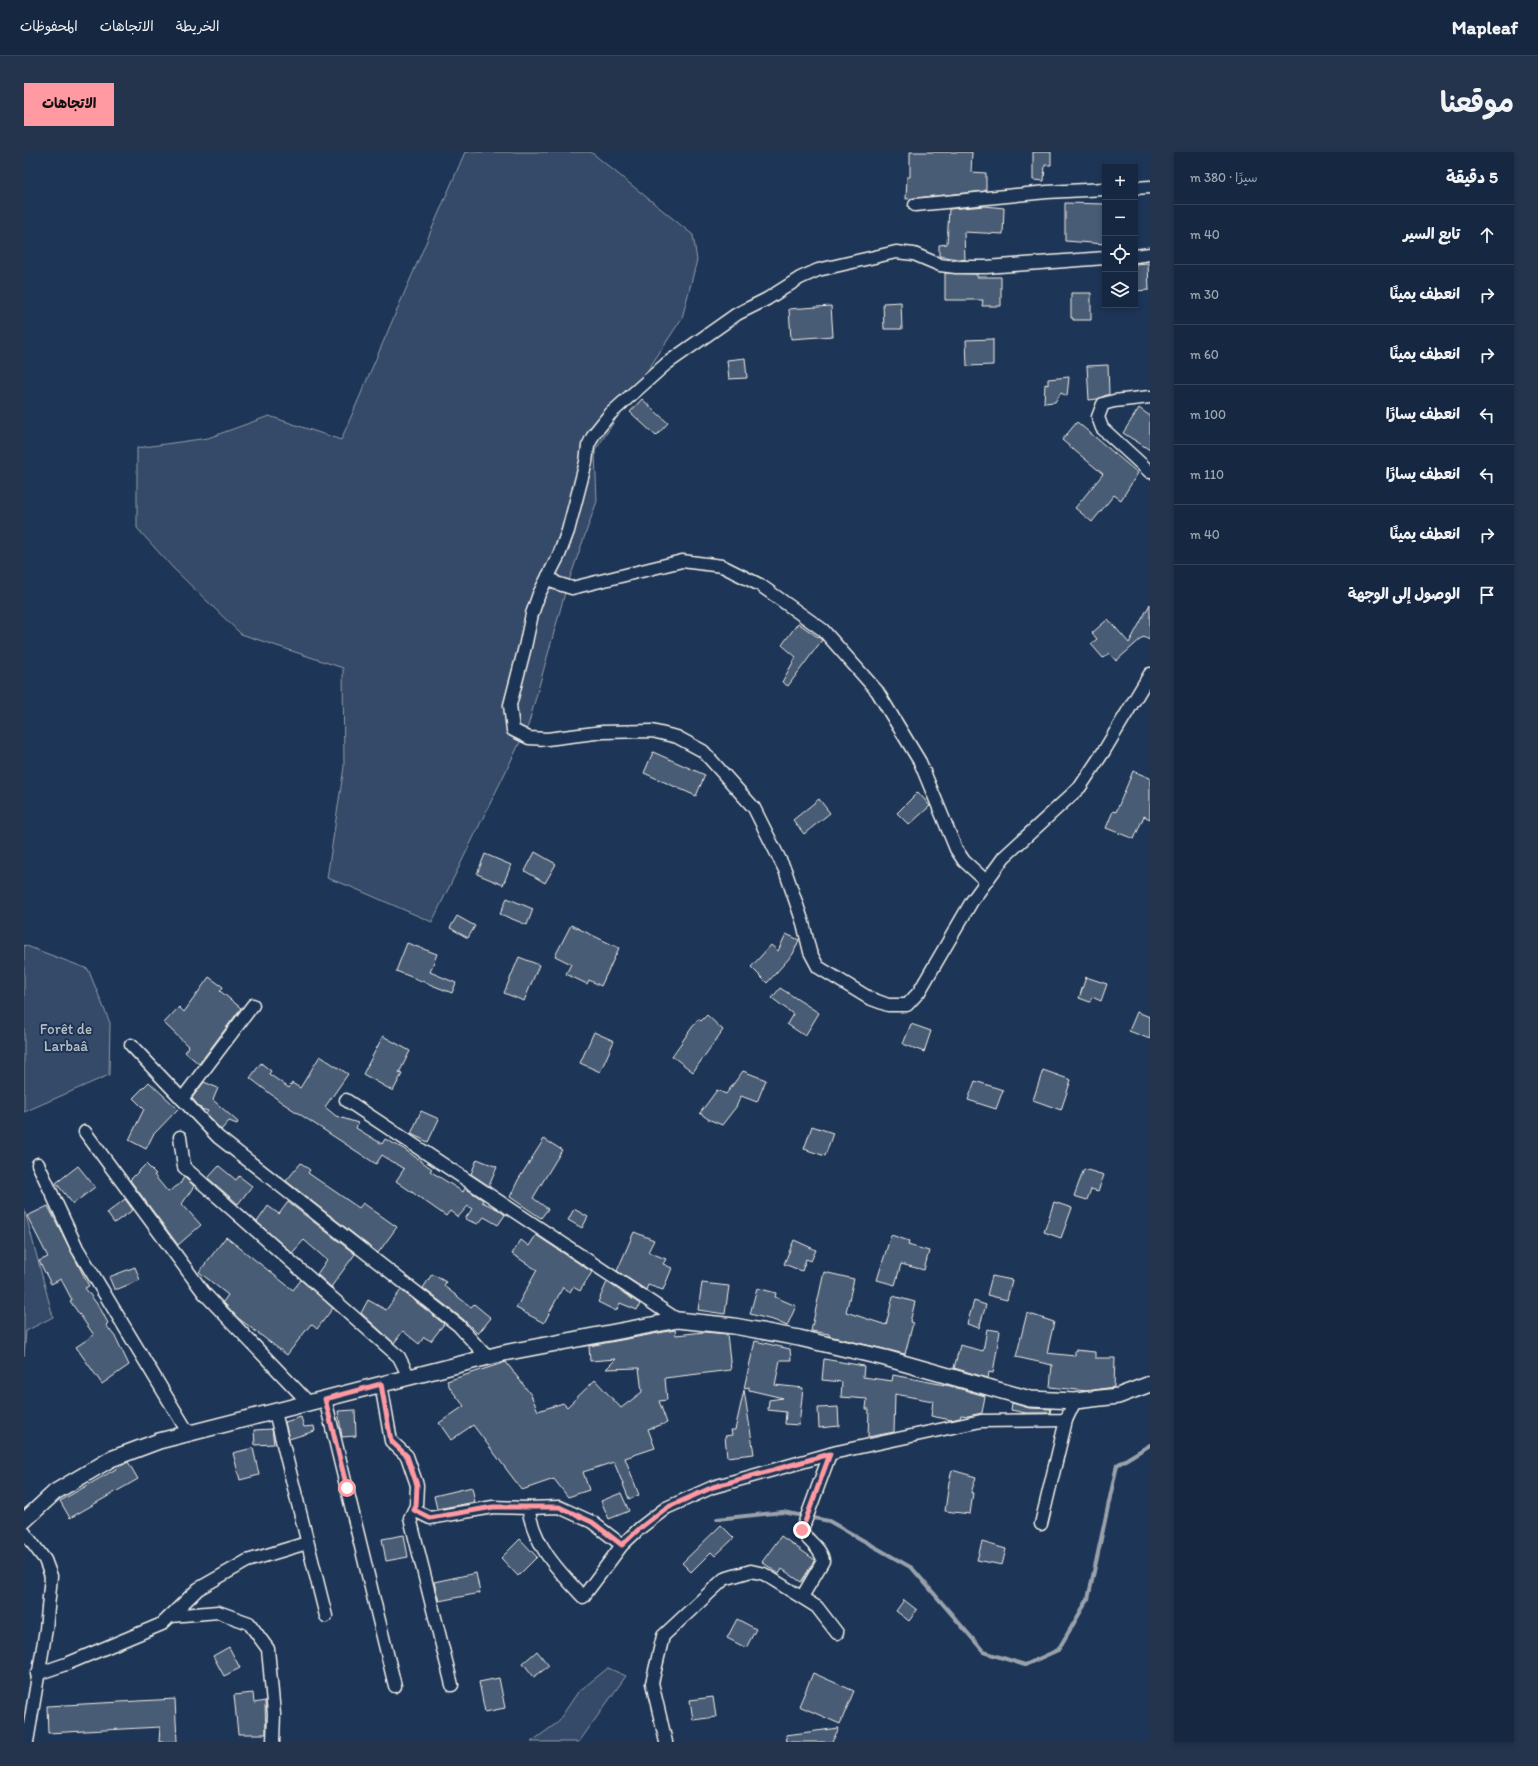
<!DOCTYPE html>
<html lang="ar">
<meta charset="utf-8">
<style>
body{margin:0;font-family:Itim,"Playpen Sans Arabic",sans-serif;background:#23344c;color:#f1f3f6;direction:rtl}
.controls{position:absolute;right:12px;top:12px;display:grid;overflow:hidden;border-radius:0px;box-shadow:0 2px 6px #0003}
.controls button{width:36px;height:36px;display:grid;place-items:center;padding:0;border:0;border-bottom:1px solid #35445a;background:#162841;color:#f1f3f6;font:20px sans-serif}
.stop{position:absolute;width:12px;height:12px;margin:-9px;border:3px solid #ff9aa2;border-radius:50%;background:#fff}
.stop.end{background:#ff9aa2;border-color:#fff;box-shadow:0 1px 4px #0008}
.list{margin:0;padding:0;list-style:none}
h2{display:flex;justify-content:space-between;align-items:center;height:52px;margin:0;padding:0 16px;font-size:17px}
h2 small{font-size:13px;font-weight:400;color:#9ea6b1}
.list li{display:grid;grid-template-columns:26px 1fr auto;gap:12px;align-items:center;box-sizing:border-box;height:60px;padding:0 16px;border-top:1px solid #35445a}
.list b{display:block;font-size:15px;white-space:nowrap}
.list em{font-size:13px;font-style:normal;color:#9ea6b1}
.icon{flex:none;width:22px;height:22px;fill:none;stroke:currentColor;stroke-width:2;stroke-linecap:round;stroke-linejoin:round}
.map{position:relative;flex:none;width:1126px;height:1590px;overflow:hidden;direction:ltr;border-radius:0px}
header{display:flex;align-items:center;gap:24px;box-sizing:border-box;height:56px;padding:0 20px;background:#162841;border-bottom:1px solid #35445a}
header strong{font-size:19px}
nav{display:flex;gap:22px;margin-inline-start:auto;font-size:14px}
.intro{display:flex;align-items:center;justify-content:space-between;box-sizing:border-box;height:96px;padding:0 24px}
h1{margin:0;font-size:28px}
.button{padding:10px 18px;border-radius:0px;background:#ff9aa2;color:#111;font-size:14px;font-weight:700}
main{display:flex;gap:24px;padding:0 24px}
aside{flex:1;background:#162841;border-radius:0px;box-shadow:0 2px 6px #0003}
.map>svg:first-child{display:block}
.green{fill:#354a67;stroke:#949ea8}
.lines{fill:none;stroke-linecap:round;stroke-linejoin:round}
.stream{stroke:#9aa2ab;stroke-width:4}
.building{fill:#485b74;stroke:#f4f1e8}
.minor-casing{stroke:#f4f1e8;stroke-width:15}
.tertiary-casing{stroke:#f4f1e8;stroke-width:18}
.minor{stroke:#1d3557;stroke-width:12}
.tertiary{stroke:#1d3557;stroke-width:15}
.route{stroke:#ff9aa2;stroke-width:5}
.labels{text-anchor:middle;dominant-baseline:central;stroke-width:4;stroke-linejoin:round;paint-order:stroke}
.park-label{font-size:15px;fill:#bbbfc1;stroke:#1d3557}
</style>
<header>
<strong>Mapleaf</strong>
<nav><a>الخريطة</a><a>الاتجاهات</a><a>المحفوظات</a></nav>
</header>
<div class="intro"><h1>موقعنا</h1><a class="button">الاتجاهات</a></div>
<main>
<aside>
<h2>5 دقيقة<small>سيرًا · 380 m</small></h2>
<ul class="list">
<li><svg class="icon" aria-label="ahead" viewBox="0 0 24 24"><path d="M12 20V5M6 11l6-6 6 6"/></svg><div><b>تابع السير</b></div><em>40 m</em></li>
<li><svg class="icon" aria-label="right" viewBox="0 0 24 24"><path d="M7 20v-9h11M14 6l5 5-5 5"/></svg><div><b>انعطف يمينًا</b></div><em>30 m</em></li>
<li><svg class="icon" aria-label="right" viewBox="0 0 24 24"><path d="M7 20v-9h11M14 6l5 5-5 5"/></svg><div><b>انعطف يمينًا</b></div><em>60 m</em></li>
<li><svg class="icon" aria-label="left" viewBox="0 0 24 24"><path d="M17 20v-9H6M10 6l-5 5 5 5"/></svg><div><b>انعطف يسارًا</b></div><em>100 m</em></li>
<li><svg class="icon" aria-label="left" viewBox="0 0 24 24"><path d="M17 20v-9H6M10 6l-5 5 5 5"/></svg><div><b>انعطف يسارًا</b></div><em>110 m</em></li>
<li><svg class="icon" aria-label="right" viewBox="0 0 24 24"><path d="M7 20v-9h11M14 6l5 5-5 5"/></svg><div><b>انعطف يمينًا</b></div><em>40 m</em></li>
<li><svg class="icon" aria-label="arrive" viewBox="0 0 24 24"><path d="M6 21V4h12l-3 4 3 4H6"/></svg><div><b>الوصول إلى الوجهة</b></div></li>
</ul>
</aside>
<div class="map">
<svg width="1126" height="1590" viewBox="0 0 1126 1590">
<rect width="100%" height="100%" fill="#1d3557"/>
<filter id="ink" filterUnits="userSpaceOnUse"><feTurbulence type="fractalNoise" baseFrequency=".025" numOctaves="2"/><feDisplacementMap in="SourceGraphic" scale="8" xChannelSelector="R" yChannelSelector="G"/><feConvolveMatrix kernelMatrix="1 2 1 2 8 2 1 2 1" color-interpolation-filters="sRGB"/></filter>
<g filter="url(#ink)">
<g class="green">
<path d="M441 0H567L669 83 673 108 658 166 571 299 573 349 542 437 504 574 408 770 325 734 303 726 320 615 319 516 217 482 149 416 113 376V296L184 286 245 264 317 288Z"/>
<path d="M0 793 64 817 86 871 85 923 0 960Z"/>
<path d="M0 1056 29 1165 2 1179 0 1204Z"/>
<path d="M584 1516 602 1524 555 1590H507L533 1571 554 1540Z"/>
</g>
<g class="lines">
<path class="stream" d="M693 1367 759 1360 805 1369 888 1416 960 1500 1001 1513 1034 1498 1064 1447 1093 1313 1126 1293"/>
</g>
<g class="building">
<path d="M886 0H948L947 20 962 21V39L882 47 883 25H886Z"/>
<path d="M1009 0H1027V13H1021L1020 29 1009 28Z"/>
<path d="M1041 51 1081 52V92L1041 89Z"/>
<path d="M961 54 980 56 979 82 940 80 941 108 915 104V93L923 92 925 57Z"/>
<path d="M1124 111 1125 138 1111 139V112Z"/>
<path d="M921 121 953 122V125H977V154H958L959 148H921Z"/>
<path d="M1047 141H1067V168H1049V166H1047Z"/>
<path d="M877 150 878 177H860L859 151Z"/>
<path d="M807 154 809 184 767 187 765 157Z"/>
<path d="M969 187V213L943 214 942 188Z"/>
<path d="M721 206 723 226 705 227 703 208Z"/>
<path d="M1084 213 1085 242 1073 247 1065 248 1063 214Z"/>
<path d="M1045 225 1043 244 1037 241 1031 250 1020 251 1021 232 1024 233V227Z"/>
<path d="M618 247 644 271 632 284 606 260Z"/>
<path d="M1115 256 1126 264V298L1099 281Z"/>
<path d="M1053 270 1114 321 1097 348 1090 343 1068 370 1051 356 1079 322 1038 288Z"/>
<path d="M1126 452V488L1119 485 1092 509 1085 501 1079 506 1067 492 1073 487 1068 481 1084 467 1105 491Z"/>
<path d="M774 471 798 488 764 534 758 530 772 505 758 493Z"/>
<path d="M629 600 681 623 672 644 620 621Z"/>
<path d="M1109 619 1126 626V667L1120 664 1110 687 1082 676 1089 659 1092 660Z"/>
<path d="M894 640 906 654 885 673 873 661Z"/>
<path d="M795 647 806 661 780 682 769 668Z"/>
<path d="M511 700 532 712 521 731 501 719Z"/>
<path d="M461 702 487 713 479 733 453 722Z"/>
<path d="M483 746 509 757 503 773 476 762Z"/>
<path d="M433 764 451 774 444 786 426 776Z"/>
<path d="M547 773 595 796 577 834 565 828 563 832 542 822 547 812 531 804Z"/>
<path d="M762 782 775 788 769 802 743 831 727 815 747 793 754 799Z"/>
<path d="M383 791 413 802 406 820 432 831 428 841 372 819Z"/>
<path d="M495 805 515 813 500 849 480 841Z"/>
<path d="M185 825 199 835 196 839 217 856 175 912 161 900 165 895 140 871 155 855 160 860Z"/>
<path d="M1062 825 1083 832 1077 849 1068 845 1066 850 1055 846Z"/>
<path d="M756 836 795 861 781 884 763 872 769 862 748 846Z"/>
<path d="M1113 860 1126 865V887L1105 879Z"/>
<path d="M683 863 699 878 669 920 648 904 674 867 677 869Z"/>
<path d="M887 872 907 879 900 900 879 892Z"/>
<path d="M570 880 590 889 576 920 556 911Z"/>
<path d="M359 884 386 899 375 921 378 922 369 939 339 922Z"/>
<path d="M296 904 324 922 301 955 312 964 334 971 332 976 358 992 361 987 380 997 408 1017 406 1019 439 1040 441 1036 459 1048 458 1050 475 1058 481 1063 474 1073 460 1065 454 1072 441 1067 448 1057 444 1054 434 1065 426 1059 422 1064 372 1029 380 1017 358 1003 352 1012 257 950 226 926 237 911 247 919 245 922 265 936 268 931 276 936Z"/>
<path d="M1019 918 1047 928 1037 958 1009 948Z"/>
<path d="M719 919 742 928 733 950 717 944 712 955 698 973 684 967 676 961 693 938 702 942Z"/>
<path d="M951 929 979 938 972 957 944 948Z"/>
<path d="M125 930 154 957 129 983 122 997 105 988 120 957 109 946Z"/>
<path d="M180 930 194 936 189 948 214 970 213 972 205 969 197 978 182 962 184 959 177 957 168 946Z"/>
<path d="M397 959 415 967 404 990 387 982Z"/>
<path d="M788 974 809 981 801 1004 780 997Z"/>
<path d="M520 987 538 998 509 1046 524 1057 517 1066 486 1045 494 1028Z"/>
<path d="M453 1007 473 1015 465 1034 447 1022Z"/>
<path d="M277 1011 286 1018 284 1021 335 1056 339 1051 373 1075 354 1101 262 1029Z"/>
<path d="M122 1012 132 1022 130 1023 144 1040 156 1032 160 1025 170 1034 158 1052 177 1073 154 1093 106 1028Z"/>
<path d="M54 1014 71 1035 49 1052 32 1031Z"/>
<path d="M195 1014 212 1028 215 1024 228 1034 214 1052 184 1026Z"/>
<path d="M1060 1017 1080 1023 1074 1039 1067 1037 1063 1048 1050 1044Z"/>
<path d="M101 1047 109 1058 90 1071 83 1061Z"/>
<path d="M264 1050 331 1102 307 1135 293 1122 303 1108 280 1088 268 1101 233 1070 244 1054 255 1062Z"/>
<path d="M1030 1050 1048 1056 1037 1086 1020 1080Z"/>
<path d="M24 1054 65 1134 61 1136 76 1156 84 1171 82 1173 92 1186 105 1213 78 1232 52 1195 70 1183 46 1149 48 1148 37 1127 27 1132 15 1109 24 1105 3 1064Z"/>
<path d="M550 1057 564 1065 558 1076 544 1068Z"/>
<path d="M610 1080 630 1088 624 1100 642 1107 639 1112 648 1116 639 1138 624 1133 622 1138 593 1119Z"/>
<path d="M512 1083 568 1120 556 1139 549 1135 546 1140 539 1135 520 1171 492 1156 513 1118 488 1102 497 1088 505 1094Z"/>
<path d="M867 1083 885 1089 884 1093 905 1099 900 1118 877 1112 871 1133 853 1128Z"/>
<path d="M202 1085 269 1138 277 1128 309 1156 293 1177 287 1172 263 1203 214 1166 199 1150 204 1143 175 1120Z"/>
<path d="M770 1088 792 1098 787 1109 782 1107 778 1119 760 1112Z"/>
<path d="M111 1115 116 1128 94 1137H90L85 1125Z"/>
<path d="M800 1120 830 1127 822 1160 862 1173 869 1144 891 1150 886 1170 889 1171 881 1202 805 1184V1182L787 1179Z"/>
<path d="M408 1122 422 1130 420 1134 447 1155 450 1152 467 1166 454 1182 439 1167 399 1136Z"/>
<path d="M968 1124 988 1128 983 1148 963 1143Z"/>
<path d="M583 1130 616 1152 613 1158 596 1151 592 1159 574 1150Z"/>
<path d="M678 1131 705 1134 701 1162 674 1158Z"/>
<path d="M733 1136 752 1141 751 1145 772 1154 763 1174 752 1169 726 1162Z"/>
<path d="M377 1138 420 1172 407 1189 400 1185 395 1192 379 1179 370 1191 337 1161 344 1148 362 1158Z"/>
<path d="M950 1149 962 1153 955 1176 943 1172Z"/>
<path d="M1003 1161 1030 1170 1023 1201 1051 1204V1198L1071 1200V1206H1091L1090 1235 1063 1239 1026 1235 1028 1213 992 1205Z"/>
<path d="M963 1177 976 1179 969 1221 965 1220 964 1226 930 1216 936 1193 959 1199Z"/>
<path d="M651 1178 652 1183 680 1180 703 1182 707 1218 641 1226 643 1248 635 1249 643 1271 624 1277 631 1296 601 1306 615 1343 605 1347 590 1310 559 1320 565 1338 544 1345 530 1327 498 1338 449 1273 427 1288 415 1271 440 1254 426 1236 423 1229 482 1210 507 1243 514 1259 539 1251 543 1255 571 1228 597 1256 618 1240 615 1216 582 1217 592 1207 566 1209 565 1194Z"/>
<path d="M731 1189 766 1197 767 1208H756L751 1233 779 1236 775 1273 761 1272 762 1260 744 1258 745 1248 759 1246 725 1238V1235L720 1236Z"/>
<path d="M800 1207 840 1214 839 1225 868 1229 869 1223 926 1234 961 1244 958 1261 944 1264 937 1263 936 1266 927 1268 907 1264 909 1249 871 1242 870 1280 844 1285 845 1257H842L843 1247 817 1245 818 1230 798 1228Z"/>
<path d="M720 1238 730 1302 703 1305 701 1284 708 1283 707 1278H711Z"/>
<path d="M988 1251 1005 1256 1027 1257 1026 1261H1002L987 1258Z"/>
<path d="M814 1255 815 1274 795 1276 794 1256Z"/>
<path d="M331 1258 332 1284 318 1285 314 1259Z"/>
<path d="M277 1265 280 1275 290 1274 291 1279 265 1287 261 1270Z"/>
<path d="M248 1277 250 1292 231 1293 230 1278Z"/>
<path d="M229 1296 235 1323 216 1328 209 1301Z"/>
<path d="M104 1310 114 1327 46 1366 36 1349Z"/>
<path d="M928 1318 952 1325 947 1341H949L946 1362 921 1359 925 1330Z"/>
<path d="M448 1335 451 1350 413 1357 410 1344Z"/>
<path d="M597 1341 605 1359 585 1367 577 1349Z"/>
<path d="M697 1373 710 1386 691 1404 687 1400 667 1420 658 1411Z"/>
<path d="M380 1383 384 1405 362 1409 358 1387Z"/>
<path d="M757 1384 791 1408 777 1430 758 1417 755 1422 738 1410Z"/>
<path d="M496 1387 513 1405 494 1424 477 1406Z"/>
<path d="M958 1390 982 1397 978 1413 953 1408Z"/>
<path d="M452 1421 456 1441 415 1449 410 1430Z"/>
<path d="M880 1448 893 1458 885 1469 872 1459Z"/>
<path d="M713 1467 732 1477 722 1496 703 1486Z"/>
<path d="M205 1495 216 1516 200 1524 189 1504Z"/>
<path d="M513 1499 525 1514 510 1525 499 1511Z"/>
<path d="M789 1521 830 1539 816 1572 775 1554Z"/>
<path d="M475 1526 481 1556 461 1560 455 1530Z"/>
<path d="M229 1541 230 1551 241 1549 242 1582H214L210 1543Z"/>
<path d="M689 1545 692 1565 669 1568 666 1548Z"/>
<path d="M151 1547 153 1590H135L136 1575 24 1581 23 1554Z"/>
<path d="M815 1576 808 1590H763L762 1583Z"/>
</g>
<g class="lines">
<defs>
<g id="minor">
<path d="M1111 36 1126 35"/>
<path d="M891 53 1023 40 1081 37"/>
<path d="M1111 104 1126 102"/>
<path d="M1081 106 962 115H932L916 113 890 102 872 100 794 118 776 126 743 147 713 162 642 212 586 262 570 282 564 294 562 310 544 379 535 403 515 442 508 462 501 495 486 553 489 578 505 586 523 587 579 580 628 579 653 585 679 599 730 656 761 718 779 771 786 800 794 815 845 846 864 853H883L895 840 948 749 980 705 1056 635 1080 599 1126 522"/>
<path d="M1126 245 1090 249 1079 252 1074 265 1078 276 1126 320"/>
<path d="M524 424 532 431 548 436 658 409 698 414 736 433 799 478 853 539 896 610 932 697 940 709 962 729"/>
<path d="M107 893 194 985 434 1173 463 1205"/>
<path d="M158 947 229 853"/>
<path d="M322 948 654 1168"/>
<path d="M61 980 180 1141 285 1251"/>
<path d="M156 985 160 1015 375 1205 385 1225"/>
<path d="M14 1012 53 1096 165 1282"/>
<path d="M357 1232 367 1289 383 1304 393 1333 392 1354 386 1366 428 1533"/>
<path d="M301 1247 371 1534"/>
<path d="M251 1260 302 1464"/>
<path d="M504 1356 535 1355 568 1370 598 1393"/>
<path d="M390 1358 406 1366 469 1355 504 1356C511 1395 533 1417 559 1445L598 1393 616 1376 642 1356 689 1335 813 1300 957 1269 1042 1268 1051 1249"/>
<path d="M1017 1372 1042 1268"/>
<path d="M0 1380 21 1408 27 1424 22 1477 3 1590"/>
<path d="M778 1445 799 1409C798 1396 783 1390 778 1378L806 1302"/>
<path d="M147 1464 194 1460 225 1471 244 1497 250 1562 249 1590"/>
<path d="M13 1522 45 1511 138 1472 174 1437 223 1409 283 1391"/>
<path d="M642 1590 628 1531 639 1484 700 1427 727 1419 740 1422 793 1455 813 1481"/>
</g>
<path id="tertiary" d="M0 1369 31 1340 87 1307 135 1289 480 1201 654 1168 710 1174 775 1186 861 1206 1006 1247 1051 1249 1094 1244 1126 1232"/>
</defs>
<use href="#minor" class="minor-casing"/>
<use href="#tertiary" class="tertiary-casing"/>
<use href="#minor" class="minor"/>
<use href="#tertiary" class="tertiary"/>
</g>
</g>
<g class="lines" filter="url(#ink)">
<path class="route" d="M323 1336 301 1247 357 1232 367 1289 383 1304 393 1333 392 1354 390 1358 406 1366 469 1355H535L568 1370 598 1393 616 1376 642 1356 689 1335 806 1302 778 1378"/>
</g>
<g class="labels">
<g class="park-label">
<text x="42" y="877">Forêt de<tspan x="42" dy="17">Larbaâ</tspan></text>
</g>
</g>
</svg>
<div class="controls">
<button>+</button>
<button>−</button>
<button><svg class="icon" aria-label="locate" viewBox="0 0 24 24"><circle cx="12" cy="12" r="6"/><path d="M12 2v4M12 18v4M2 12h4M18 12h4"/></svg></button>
<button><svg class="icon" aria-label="layers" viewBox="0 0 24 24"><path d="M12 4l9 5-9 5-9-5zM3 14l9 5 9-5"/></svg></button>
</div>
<div class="stop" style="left:323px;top:1336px"></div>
<div class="stop end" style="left:778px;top:1378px"></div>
</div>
</main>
